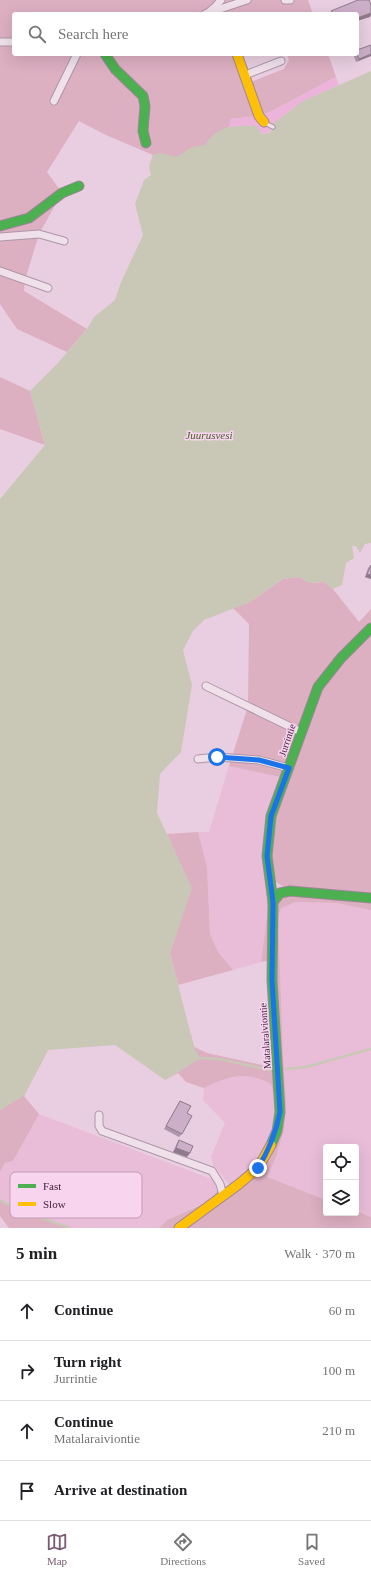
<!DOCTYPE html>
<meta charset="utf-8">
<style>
body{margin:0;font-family:Georgia,serif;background:#f2f2f2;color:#202124}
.controls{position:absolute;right:12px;bottom:12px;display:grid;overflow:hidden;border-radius:4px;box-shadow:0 4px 16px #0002}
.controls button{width:36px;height:36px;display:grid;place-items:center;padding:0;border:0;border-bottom:1px solid #e0e0e0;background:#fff;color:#202124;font:20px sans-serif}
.stop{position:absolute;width:12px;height:12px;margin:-9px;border:3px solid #1a73e8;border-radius:50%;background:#fff}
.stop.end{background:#1a73e8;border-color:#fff;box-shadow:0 1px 4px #0008}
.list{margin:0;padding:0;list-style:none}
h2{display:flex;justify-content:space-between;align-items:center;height:52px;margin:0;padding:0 16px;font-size:17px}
h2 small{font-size:13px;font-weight:400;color:#757577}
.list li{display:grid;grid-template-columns:26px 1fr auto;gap:12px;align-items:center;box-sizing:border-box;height:60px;padding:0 16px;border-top:1px solid #e0e0e0}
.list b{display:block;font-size:15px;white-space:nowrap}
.list p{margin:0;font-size:13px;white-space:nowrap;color:#757577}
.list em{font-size:13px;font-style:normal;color:#757577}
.icon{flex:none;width:22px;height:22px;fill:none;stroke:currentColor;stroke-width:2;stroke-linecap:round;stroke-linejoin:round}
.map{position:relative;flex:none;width:371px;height:1228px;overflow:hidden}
.search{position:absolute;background:#fff;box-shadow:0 4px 16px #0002;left:12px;right:12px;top:12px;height:44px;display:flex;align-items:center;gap:10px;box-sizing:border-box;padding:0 14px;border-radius:4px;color:#757577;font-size:15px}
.sheet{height:292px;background:#fff}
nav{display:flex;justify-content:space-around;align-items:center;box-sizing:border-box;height:56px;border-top:1px solid #e0e0e0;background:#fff;font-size:11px;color:#757577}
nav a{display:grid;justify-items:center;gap:2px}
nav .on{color:#795b75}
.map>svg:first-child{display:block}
.farmland{fill:#e9bdd8}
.green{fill:#dcafc1}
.sand{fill:#edb4db}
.water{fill:#c9c8b7}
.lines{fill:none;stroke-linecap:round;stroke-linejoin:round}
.stream{stroke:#c9c8b7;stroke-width:2.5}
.lane-casing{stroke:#ad96a8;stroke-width:5.5}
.street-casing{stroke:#ad96a8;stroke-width:9}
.fast-casing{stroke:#9d8798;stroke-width:11}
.slow-casing{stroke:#9d8798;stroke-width:11}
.lane{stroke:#efe0ea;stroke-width:3.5}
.street{stroke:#efe0ea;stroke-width:7}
.fast{stroke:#4caf50;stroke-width:9}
.slow{stroke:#ffc107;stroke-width:9}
.wall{fill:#af96ac}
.shaded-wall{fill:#8f7a8c}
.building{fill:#ccaec8;stroke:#8f7a8c}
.route{stroke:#1a73e8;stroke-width:5}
.labels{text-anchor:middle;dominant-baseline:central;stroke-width:3;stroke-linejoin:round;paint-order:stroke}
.street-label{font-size:10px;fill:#3d1d3b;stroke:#f9d4ee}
.water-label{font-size:11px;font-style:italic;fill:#445f2b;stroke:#f9d4ee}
.key{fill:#f9d4ee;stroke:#c19db8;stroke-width:1}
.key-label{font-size:11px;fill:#3d1d3b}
</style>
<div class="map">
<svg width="371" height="1228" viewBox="0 0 371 1228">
<rect width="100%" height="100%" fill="#e8cee0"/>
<g class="farmland">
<path d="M229 766 280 777 268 909 261 962 233 970 218 952 210 934 207 867 198 832H209Z"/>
<path d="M296 902 336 903 371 910V1217L356 1211V1147H326V1200L267 1177 276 1157 284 1130 286 1101 283 1053 278 917 281 908Z"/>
<path d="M245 1076 262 1079 271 1084 275 1100V1116L266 1156 233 1189 213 1165 211 1156 225 1123 203 1100 204 1088 220 1079Z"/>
<path d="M39 1114 214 1180 217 1191 210 1200 167 1220 159 1228H70L16 1209 0 1200V1172L5 1163 13 1161Z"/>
</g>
<g class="green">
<path d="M0 0H308L313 14H14V54H237L248 83 284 69 289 60 287 54H328L336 77 270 112 259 116 231 119 229 127 223 129 220 145 149 167 153 155 106 135 79 121 47 172 62 193 39 234 25 280 24 291 87 329 67 352 17 329 0 304Z"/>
<path d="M0 377 30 391 45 445 0 429Z"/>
<path d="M299 577 310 583 324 582 333 589 359 622 371 609V910L336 903 296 902 281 908 278 917 283 1053 286 1101 284 1130 276 1157 267 1177 326 1200V1213H356V1211L371 1217V1228H159L167 1220 210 1201 217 1191 223 1196 258 1168 272 1131 275 1116V1100L271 1084C249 1071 226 1076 204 1088L186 1082 178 1073 165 1080 191 1034 194 1047 207 1053 271 1067 278 1065 272 960 261 962 268 909 290 891 276 882 269 876 280 777 229 766 248 706 249 624 233 608 250 602 283 579Z"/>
<path d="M198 832 207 867 210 934 218 952 233 970 178 985 170 953 191 888 167 834Z"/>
<path d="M48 1050 24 1096 39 1114 13 1161 5 1163 0 1172V1072Z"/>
<path d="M0 1200 16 1209 70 1228H9L0 1216Z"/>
</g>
<path class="sand" d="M336 77 339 85C317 95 294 105 276 122 272 125 271 131 267 134L239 126 229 127 230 119 259 116 270 112Z"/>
<path class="water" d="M371 71V543L365 544 360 553 356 546H352L354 558 346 563 342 585 333 589 324 582 310 583 299 577 283 579 250 602 204 620 193 631 183 650 192 685 181 752 160 774 157 813 192 888 170 953 194 1047 200 1058 185 1068 165 1080 115 1045 48 1050 24 1096 0 1110V499L45 445 30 391 58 363 87 329 94 317 115 300 121 282 143 235 135 204 144 180 151 175 149 167 153 155 160 153 176 157 192 147 205 145C217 125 235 125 256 126L261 133 267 134 271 131 274 123 303 101Z"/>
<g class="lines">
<g class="stream">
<path d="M200 1058 219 1059 270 1070"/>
<path d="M286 1069 306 1067 371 1049"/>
<path d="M0 1200 16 1209 70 1228"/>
</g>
<defs>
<path id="lane" d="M265 123 273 127"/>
<g id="street">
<path d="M285 0H290"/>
<path d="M210 11 215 7 221 0"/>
<path d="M205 14 247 0"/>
<path d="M0 42H14"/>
<path d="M245 75 281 61"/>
<path d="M54 101 77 54"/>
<path d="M0 237 39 234 64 241"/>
<path d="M0 271 48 288"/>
<path d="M206 686 301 732"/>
<path d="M198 759 217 757 259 760 289 768"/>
<path d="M99 1115V1126L102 1131 212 1171 220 1184 223 1196"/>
</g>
<g id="fast">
<path d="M105 54 115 69 143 96 145 106 143 131 146 143"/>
<path d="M0 226 29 218 62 193 79 186"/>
<path d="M273 902 267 856 271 816 318 687 341 658 371 628"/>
<path d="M271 1145 277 1131 280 1112 272 980 273 902 280 893 290 891 371 898"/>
</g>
<g id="slow">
<path d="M237 54 259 116 264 122"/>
<path d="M179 1228 239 1184 258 1168 271 1145"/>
</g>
</defs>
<use href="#lane" class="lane-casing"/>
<use href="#street" class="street-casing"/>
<use href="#fast" class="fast-casing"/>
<use href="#slow" class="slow-casing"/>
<use href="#lane" class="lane"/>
<use href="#street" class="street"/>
<use href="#fast" class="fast"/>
<use href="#slow" class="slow"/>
</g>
<g class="wall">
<path d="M371 45 356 62 353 54H357Z"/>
<path d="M371 565V579L365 577 368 568Z"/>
<path d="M180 1101 187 1113 182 1134 179 1137 164 1129Z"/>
<path d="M179 1140 187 1157 173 1152 177 1143Z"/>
</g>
<g class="shaded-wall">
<path d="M371 13V15L370 17 357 21V18Z"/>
<path d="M371 54V56L356 62 359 59Z"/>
<path d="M367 574 371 575V579L365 577Z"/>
<path d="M176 1148 190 1153 187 1157 173 1152Z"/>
</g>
<g class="building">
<path d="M358 0H369L371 5V13L357 18V14H332L331 11Z"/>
<path d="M371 45V54L359 59 357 54V50Z"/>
<path d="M371 565V575L367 574Z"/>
<path d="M180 1101 191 1106 187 1113 192 1116 182 1134 166 1126Z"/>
<path d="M179 1140 193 1146 190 1153 176 1148Z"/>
</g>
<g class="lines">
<path class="route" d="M217 757 259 760 289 768 271 816 267 856 273 902 272 980 280 1112C276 1133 269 1150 258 1168"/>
</g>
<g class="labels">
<g class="street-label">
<text transform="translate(287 740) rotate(-71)">Jurrintie</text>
<text transform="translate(265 1036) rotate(-94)">Matalaraiviontie</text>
</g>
<g class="water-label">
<text x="209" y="435">Juurusvesi</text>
</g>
</g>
<rect x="10" y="1172" width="132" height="46" rx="6" class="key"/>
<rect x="18" y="1184" width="18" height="4" fill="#4caf50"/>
<rect x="18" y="1202" width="18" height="4" fill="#ffc107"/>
<g class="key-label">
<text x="43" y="1190">Fast</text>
<text x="43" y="1208">Slow</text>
</g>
</svg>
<div class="controls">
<button><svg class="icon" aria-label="locate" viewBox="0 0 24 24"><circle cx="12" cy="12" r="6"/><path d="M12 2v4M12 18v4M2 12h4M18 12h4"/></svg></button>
<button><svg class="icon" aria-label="layers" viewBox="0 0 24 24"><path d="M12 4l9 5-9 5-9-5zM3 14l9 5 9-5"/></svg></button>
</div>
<div class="stop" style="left:217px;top:757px"></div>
<div class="stop end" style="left:258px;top:1168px"></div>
<div class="search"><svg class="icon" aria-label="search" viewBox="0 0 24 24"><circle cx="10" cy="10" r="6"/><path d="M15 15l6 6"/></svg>Search here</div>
</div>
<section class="sheet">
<h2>5 min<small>Walk · 370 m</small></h2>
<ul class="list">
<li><svg class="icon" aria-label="ahead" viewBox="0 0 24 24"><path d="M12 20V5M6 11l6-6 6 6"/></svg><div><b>Continue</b></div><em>60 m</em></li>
<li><svg class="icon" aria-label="right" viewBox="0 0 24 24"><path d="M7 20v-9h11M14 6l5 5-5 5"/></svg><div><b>Turn right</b><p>Jurrintie</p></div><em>100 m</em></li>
<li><svg class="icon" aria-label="ahead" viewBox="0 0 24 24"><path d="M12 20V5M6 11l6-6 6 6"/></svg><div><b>Continue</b><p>Matalaraiviontie</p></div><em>210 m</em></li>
<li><svg class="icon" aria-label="arrive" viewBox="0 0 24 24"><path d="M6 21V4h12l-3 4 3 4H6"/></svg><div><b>Arrive at destination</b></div></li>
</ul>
</section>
<nav>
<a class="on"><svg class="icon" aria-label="map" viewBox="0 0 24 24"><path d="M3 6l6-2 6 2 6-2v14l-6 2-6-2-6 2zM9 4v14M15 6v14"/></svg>Map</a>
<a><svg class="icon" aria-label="directions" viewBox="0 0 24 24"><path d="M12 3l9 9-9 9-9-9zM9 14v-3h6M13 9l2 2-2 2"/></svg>Directions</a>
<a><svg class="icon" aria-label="saved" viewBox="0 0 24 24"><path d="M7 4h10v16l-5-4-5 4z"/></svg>Saved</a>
</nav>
